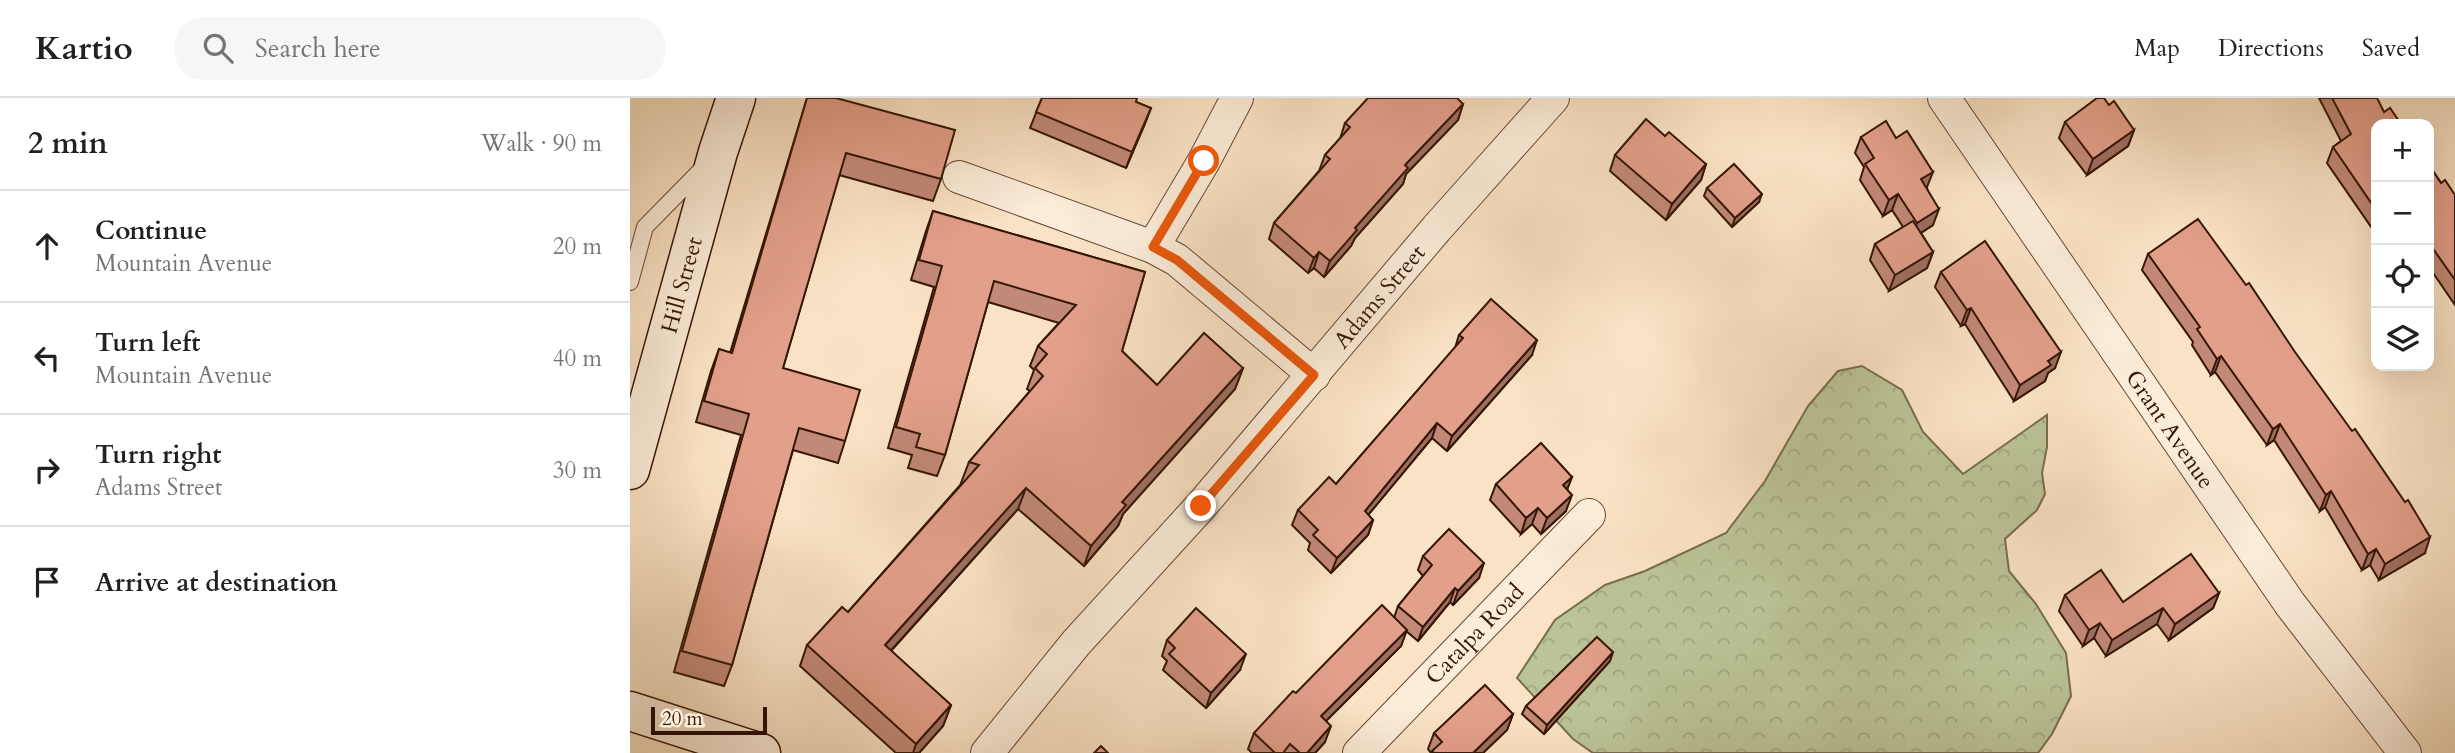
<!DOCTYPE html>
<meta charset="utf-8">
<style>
body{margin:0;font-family:Cardo,serif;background:#f6f6f6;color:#202124}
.controls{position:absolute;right:21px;top:21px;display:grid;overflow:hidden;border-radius:14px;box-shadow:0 7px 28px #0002}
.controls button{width:63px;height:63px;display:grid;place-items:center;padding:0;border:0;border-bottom:2px solid #e0e0e0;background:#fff;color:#202124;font:35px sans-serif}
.scale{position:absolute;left:21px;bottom:18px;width:116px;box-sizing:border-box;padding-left:7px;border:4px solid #351606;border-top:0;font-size:19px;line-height:24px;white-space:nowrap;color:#351606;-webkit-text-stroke:5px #fcedd9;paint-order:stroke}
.stop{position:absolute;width:21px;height:21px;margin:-16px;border:5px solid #ea580c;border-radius:50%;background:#fff}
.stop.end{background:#ea580c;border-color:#fff;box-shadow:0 2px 7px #0008}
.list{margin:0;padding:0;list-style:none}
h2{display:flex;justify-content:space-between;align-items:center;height:91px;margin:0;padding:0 28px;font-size:30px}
h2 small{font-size:23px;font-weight:400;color:#757577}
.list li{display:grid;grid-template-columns:46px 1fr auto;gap:21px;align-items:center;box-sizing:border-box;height:112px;padding:0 28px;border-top:2px solid #e0e0e0}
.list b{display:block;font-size:26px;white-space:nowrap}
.list p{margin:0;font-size:23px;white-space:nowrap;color:#757577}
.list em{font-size:23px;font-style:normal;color:#757577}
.icon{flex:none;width:38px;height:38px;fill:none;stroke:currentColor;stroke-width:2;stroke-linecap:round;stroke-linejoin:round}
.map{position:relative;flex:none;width:1825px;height:655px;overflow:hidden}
header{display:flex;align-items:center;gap:42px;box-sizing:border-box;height:98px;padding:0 35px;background:#fff;border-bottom:2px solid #e0e0e0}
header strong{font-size:33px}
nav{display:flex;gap:38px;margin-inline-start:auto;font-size:24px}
.search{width:490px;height:63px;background:#f6f6f6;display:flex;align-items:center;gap:18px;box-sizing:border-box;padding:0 24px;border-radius:28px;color:#757577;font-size:26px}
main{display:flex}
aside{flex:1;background:#fff}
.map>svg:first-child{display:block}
.forest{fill:url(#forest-crowns);stroke:#786d4e;stroke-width:2}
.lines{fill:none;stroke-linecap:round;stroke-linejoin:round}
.lane-casing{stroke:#664936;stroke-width:18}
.street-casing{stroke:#664936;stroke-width:34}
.secondary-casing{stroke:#351606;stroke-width:41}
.lane{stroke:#fcedd9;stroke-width:16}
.street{stroke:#fcedd9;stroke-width:32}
.secondary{stroke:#fcedd9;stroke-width:38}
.wall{fill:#c28977;stroke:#351606;stroke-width:2}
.shaded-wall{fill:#9e6f61;stroke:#351606;stroke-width:2}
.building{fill:#e29f8a;stroke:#351606;stroke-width:2}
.route{stroke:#ea580c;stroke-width:9}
.labels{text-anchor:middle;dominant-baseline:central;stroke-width:6;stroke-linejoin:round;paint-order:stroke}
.street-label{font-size:23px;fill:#351606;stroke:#fcedd9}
</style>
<header>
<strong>Kartio</strong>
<div class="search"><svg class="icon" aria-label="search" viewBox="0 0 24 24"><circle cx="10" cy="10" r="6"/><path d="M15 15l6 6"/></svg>Search here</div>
<nav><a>Map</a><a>Directions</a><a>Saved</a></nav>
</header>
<main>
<aside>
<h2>2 min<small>Walk · 90 m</small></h2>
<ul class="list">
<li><svg class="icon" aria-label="ahead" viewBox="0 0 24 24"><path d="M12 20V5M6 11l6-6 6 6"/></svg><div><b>Continue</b><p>Mountain Avenue</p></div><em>20 m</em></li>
<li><svg class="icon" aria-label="left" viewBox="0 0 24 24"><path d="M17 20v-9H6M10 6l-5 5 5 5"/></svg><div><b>Turn left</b><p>Mountain Avenue</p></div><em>40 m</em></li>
<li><svg class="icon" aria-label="right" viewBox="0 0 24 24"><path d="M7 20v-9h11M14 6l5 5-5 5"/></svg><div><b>Turn right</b><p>Adams Street</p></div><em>30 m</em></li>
<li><svg class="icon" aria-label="arrive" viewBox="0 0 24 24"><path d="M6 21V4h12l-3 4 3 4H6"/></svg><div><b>Arrive at destination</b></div></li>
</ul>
</aside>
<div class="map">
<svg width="1825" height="655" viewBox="0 0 1825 655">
<defs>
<pattern id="forest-crowns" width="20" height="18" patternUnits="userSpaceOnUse" patternTransform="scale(1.75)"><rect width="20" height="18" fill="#bbc497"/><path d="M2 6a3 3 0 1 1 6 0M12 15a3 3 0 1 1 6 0" fill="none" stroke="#a1a881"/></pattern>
</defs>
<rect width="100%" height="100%" fill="#fae3c5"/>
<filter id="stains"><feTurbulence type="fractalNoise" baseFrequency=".00286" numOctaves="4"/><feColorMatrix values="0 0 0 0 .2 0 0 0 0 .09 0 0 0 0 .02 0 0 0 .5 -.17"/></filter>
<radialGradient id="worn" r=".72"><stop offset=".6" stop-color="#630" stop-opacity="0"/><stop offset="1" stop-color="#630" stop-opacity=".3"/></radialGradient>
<path class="forest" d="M1232 268 1272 292 1293 334 1333 376 1417 317V349L1412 375 1415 396 1407 412 1375 441 1379 473 1406 506 1436 555 1441 598 1422 636 1408 655H963L943 641 887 580 925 522 975 487 1015 473 1096 435 1135 383 1178 308 1208 273Z"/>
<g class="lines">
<defs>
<path id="lane" d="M0 184 15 129 74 69"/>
<g id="street">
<path d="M607 0 574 63 523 149 547 162 684 277"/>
<path id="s1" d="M1314 0 1660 506 1775 655"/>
<path d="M329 79 523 149"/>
<path id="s2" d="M357 655 446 545 571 408 807 130 923 0"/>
<path id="s3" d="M729 655 959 417"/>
</g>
<g id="secondary">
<path id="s4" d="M0 372 88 54 106 0"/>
<path d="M0 613 131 655"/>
</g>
</defs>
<use href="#lane" class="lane-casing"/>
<use href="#street" class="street-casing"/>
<use href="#secondary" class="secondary-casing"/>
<use href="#lane" class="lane"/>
<use href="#street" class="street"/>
<use href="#secondary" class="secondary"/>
</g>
<g class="wall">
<path d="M177 0 311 81 303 103 209 77 153 270 215 343 208 365 163 352 102 567 94 588 44 574 111 337 66 324 81 273 89 251 100 255Z"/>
<path d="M412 0 506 4 521 10 496 70 400 30Z"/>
<path d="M1689 0H1747L1746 26V136L1697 65 1703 49 1711 43Z"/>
<path d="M833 6 828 22 776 76 773 86 725 140 721 148 694 179 684 170 678 175 639 141 644 125 689 73 695 57 710 41 715 25Z"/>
<path d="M1479 7 1504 32 1498 48 1457 77 1429 40 1435 24Z"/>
<path d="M1231 39 1266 40 1297 89 1303 127 1291 135 1303 154 1297 170 1259 193 1240 162 1245 146 1273 129 1262 112 1253 118 1230 82 1234 69 1225 55Z"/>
<path d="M985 57 1076 66 1071 82 1036 122 980 73Z"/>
<path d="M1799 67 1811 85 1825 97V207L1799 169Z"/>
<path d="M1077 90 1129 104 1102 129 1074 98Z"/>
<path d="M303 113 515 174 492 253 527 287 613 270 605 291 493 416 488 428 454 468 388 411 261 553 321 607 313 628 289 655H266L170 568 177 547 218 514 332 385H331L339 364 400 293 397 291 404 272 400 268 408 248 429 225 358 204 315 357 307 378 278 370 282 357 258 350 304 189 281 182 296 133Z"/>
<path d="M1518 156 1795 455 1749 482 1740 467 1732 472 1695 409 1690 413 1644 342 1637 347 1585 274 1581 277 1562 247 1563 244 1512 172Z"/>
<path d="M1311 174 1425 270 1418 275 1415 283 1384 303 1335 226 1331 228 1305 189Z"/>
<path d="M829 237 902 257 817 353 802 340 738 417 743 422 738 437 701 475 678 452 680 445 662 427 668 412 706 386 825 250Z"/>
<path d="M942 379 937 392 936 413 911 436 902 426 891 436 860 402 866 386Z"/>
<path d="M793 458 849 480 823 507 820 504 788 543 776 533 771 548 696 623 695 644 685 655H622L618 651 624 635 666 595 764 520 768 508 793 478 788 472Z"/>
<path d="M1589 495 1583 510 1539 542 1527 526 1476 558 1464 540 1453 548 1429 513 1435 497 1493 504Z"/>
<path d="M537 542 610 572 576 610 533 572 537 563 532 558Z"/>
<path d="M980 563 914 636 892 616 896 608Z"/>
<path d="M883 616 877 632 853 655H801L798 651 804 635Z"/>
</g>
<g class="shaded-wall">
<path d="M833 6 828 22 776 76 773 86 725 140 721 148 694 179 700 163 725 130 775 67Z"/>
<path d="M521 10 515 26 496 70 502 54Z"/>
<path d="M1504 32 1498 48 1457 77 1463 61Z"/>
<path d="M1076 66 1071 82 1036 122 1042 106Z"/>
<path d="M1303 74 1297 89 1285 97 1291 81Z"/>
<path d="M1132 96 1129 104 1102 129 1105 120Z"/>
<path d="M1268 96 1262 112 1253 118 1259 102Z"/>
<path d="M1309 111 1303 127 1281 141 1287 125Z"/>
<path d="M689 154 684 170 678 175 684 160Z"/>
<path d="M1303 154 1297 170 1259 193 1265 177Z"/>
<path d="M1341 210 1335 226 1331 228 1337 212Z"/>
<path d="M907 242 902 257 817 353 822 338Z"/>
<path d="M1431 254 1425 270 1418 275 1415 283 1384 303 1390 287 1418 263Z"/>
<path d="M1591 258 1585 274 1581 277 1587 261Z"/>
<path d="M613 270 605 291 493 416 488 428 454 468 461 448 492 404Z"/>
<path d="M807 325 802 340 729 428 735 413Z"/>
<path d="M1650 326 1644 342 1637 347 1643 331Z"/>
<path d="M942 379 936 394 933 387Z"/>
<path d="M396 390 388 411 247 568 255 547Z"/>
<path d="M1701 393 1695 409 1690 413 1696 397Z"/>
<path d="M942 397 936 413 911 436 917 420Z"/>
<path d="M908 410 902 426 891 436 896 420Z"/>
<path d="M743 422 738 437 701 475 707 460Z"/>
<path d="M1800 439 1795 455 1749 482 1755 466Z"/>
<path d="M1746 451 1740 467 1732 472 1738 456Z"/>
<path d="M854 465 849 480 823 507 828 493Z"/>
<path d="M825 490 820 504 788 543 793 529Z"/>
<path d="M1589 495 1583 510 1539 542 1545 526Z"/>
<path d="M1533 510 1527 526 1476 558 1482 542Z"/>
<path d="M1470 525 1464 540 1453 548 1459 532Z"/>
<path d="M777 532 771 548 685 634 691 618Z"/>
<path d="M983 554 980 563 914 636 917 627Z"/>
<path d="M616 556 610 572 576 610 581 595Z"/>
<path d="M321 607 313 628 289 655H283L286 646Z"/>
<path d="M883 616 877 632 853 655H843Z"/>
<path d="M701 628 695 644 685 655H677Z"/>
</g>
<g class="building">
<path d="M177 0H206L325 32 311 81 216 55 153 270 230 292 215 343 169 330 102 567 52 553 119 316 74 303 89 251 102 255Z"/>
<path d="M412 0H507L506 4 521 10 502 54 406 14Z"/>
<path d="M738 0H827L833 6 775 67 778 70 725 130 727 132 700 163 689 154 684 160 644 125 700 61 695 57 720 29 715 25Z"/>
<path d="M1467 0H1474L1479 7 1484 3 1504 32 1463 61 1435 24Z"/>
<path d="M1702 0H1747L1754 14 1760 10 1771 26H1746V112L1703 49 1721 36Z"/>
<path d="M1016 21 1035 38 1039 34 1076 66 1042 106 985 57Z"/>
<path d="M1256 23 1266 40 1277 33 1303 74 1291 81 1309 111 1287 125 1268 96 1259 102 1235 66 1244 60 1231 39Z"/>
<path d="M1104 66 1132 96 1105 120 1077 90Z"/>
<path d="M1799 67 1811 85 1815 82 1825 97V182L1799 145Z"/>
<path d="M303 113 515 174 492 253 527 287 574 235 613 270 492 404 496 407 461 448 396 390 255 547 321 607 286 646 177 547 212 509 218 514 349 367 339 364 413 278 405 270 417 256 408 248 446 207 364 183 315 357 286 349 290 336 266 329 312 168 289 162Z"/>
<path d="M1568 121 1616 187 1619 185 1665 254 1722 333 1725 331 1775 404 1778 402 1800 439 1755 466 1746 451 1738 456 1701 393 1696 397 1650 326 1643 331 1591 258 1587 261 1567 231 1570 229 1518 156Z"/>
<path d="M1283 123 1303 154 1265 177 1245 146Z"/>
<path d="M1355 143 1431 254 1418 263 1421 267 1390 287 1341 210 1337 212 1311 174Z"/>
<path d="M861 201 907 242 822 338 807 325 735 413 743 422 707 460 683 437 688 432 668 412 699 379 706 386 833 240 829 237Z"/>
<path d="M911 345 942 379 933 387 942 397 917 420 908 410 896 420 866 386Z"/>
<path d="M819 431 854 465 828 493 825 490 793 529 768 508 802 467 793 458Z"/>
<path d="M1561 456 1589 495 1545 526 1533 510 1482 542 1470 525 1459 532 1435 497 1471 472 1493 504Z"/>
<path d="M752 507 777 532 691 618 701 628 677 655H670L660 646 653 655H645L624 635 663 593 666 595Z"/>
<path d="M566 510 616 556 581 595 539 556 545 550 537 542Z"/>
<path d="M967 539 983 554 917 627 896 608Z"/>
<path d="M855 587 883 616 844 654 845 655H804L802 653 812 644 804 635Z"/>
<path d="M471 648 478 655H464Z"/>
</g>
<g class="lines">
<path class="route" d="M571 408 684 277 547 162 523 149 574 63"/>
</g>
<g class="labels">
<g class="street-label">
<text stroke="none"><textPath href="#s4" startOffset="192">Hill Street</textPath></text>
<text stroke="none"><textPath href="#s2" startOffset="602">Adams Street</textPath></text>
<text stroke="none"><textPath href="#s1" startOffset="401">Grant Avenue</textPath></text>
<text stroke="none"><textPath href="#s3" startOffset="166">Catalpa Road</textPath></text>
</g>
</g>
<rect width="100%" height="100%" filter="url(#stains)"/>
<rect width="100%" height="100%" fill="url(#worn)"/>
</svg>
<div class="controls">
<button>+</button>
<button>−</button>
<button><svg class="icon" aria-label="locate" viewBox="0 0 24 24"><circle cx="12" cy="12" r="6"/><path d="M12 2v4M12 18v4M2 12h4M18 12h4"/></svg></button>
<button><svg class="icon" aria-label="layers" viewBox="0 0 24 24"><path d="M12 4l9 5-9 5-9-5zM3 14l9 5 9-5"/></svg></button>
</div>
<div class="scale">20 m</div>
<div class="stop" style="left:574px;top:63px"></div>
<div class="stop end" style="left:571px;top:408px"></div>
</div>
</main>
